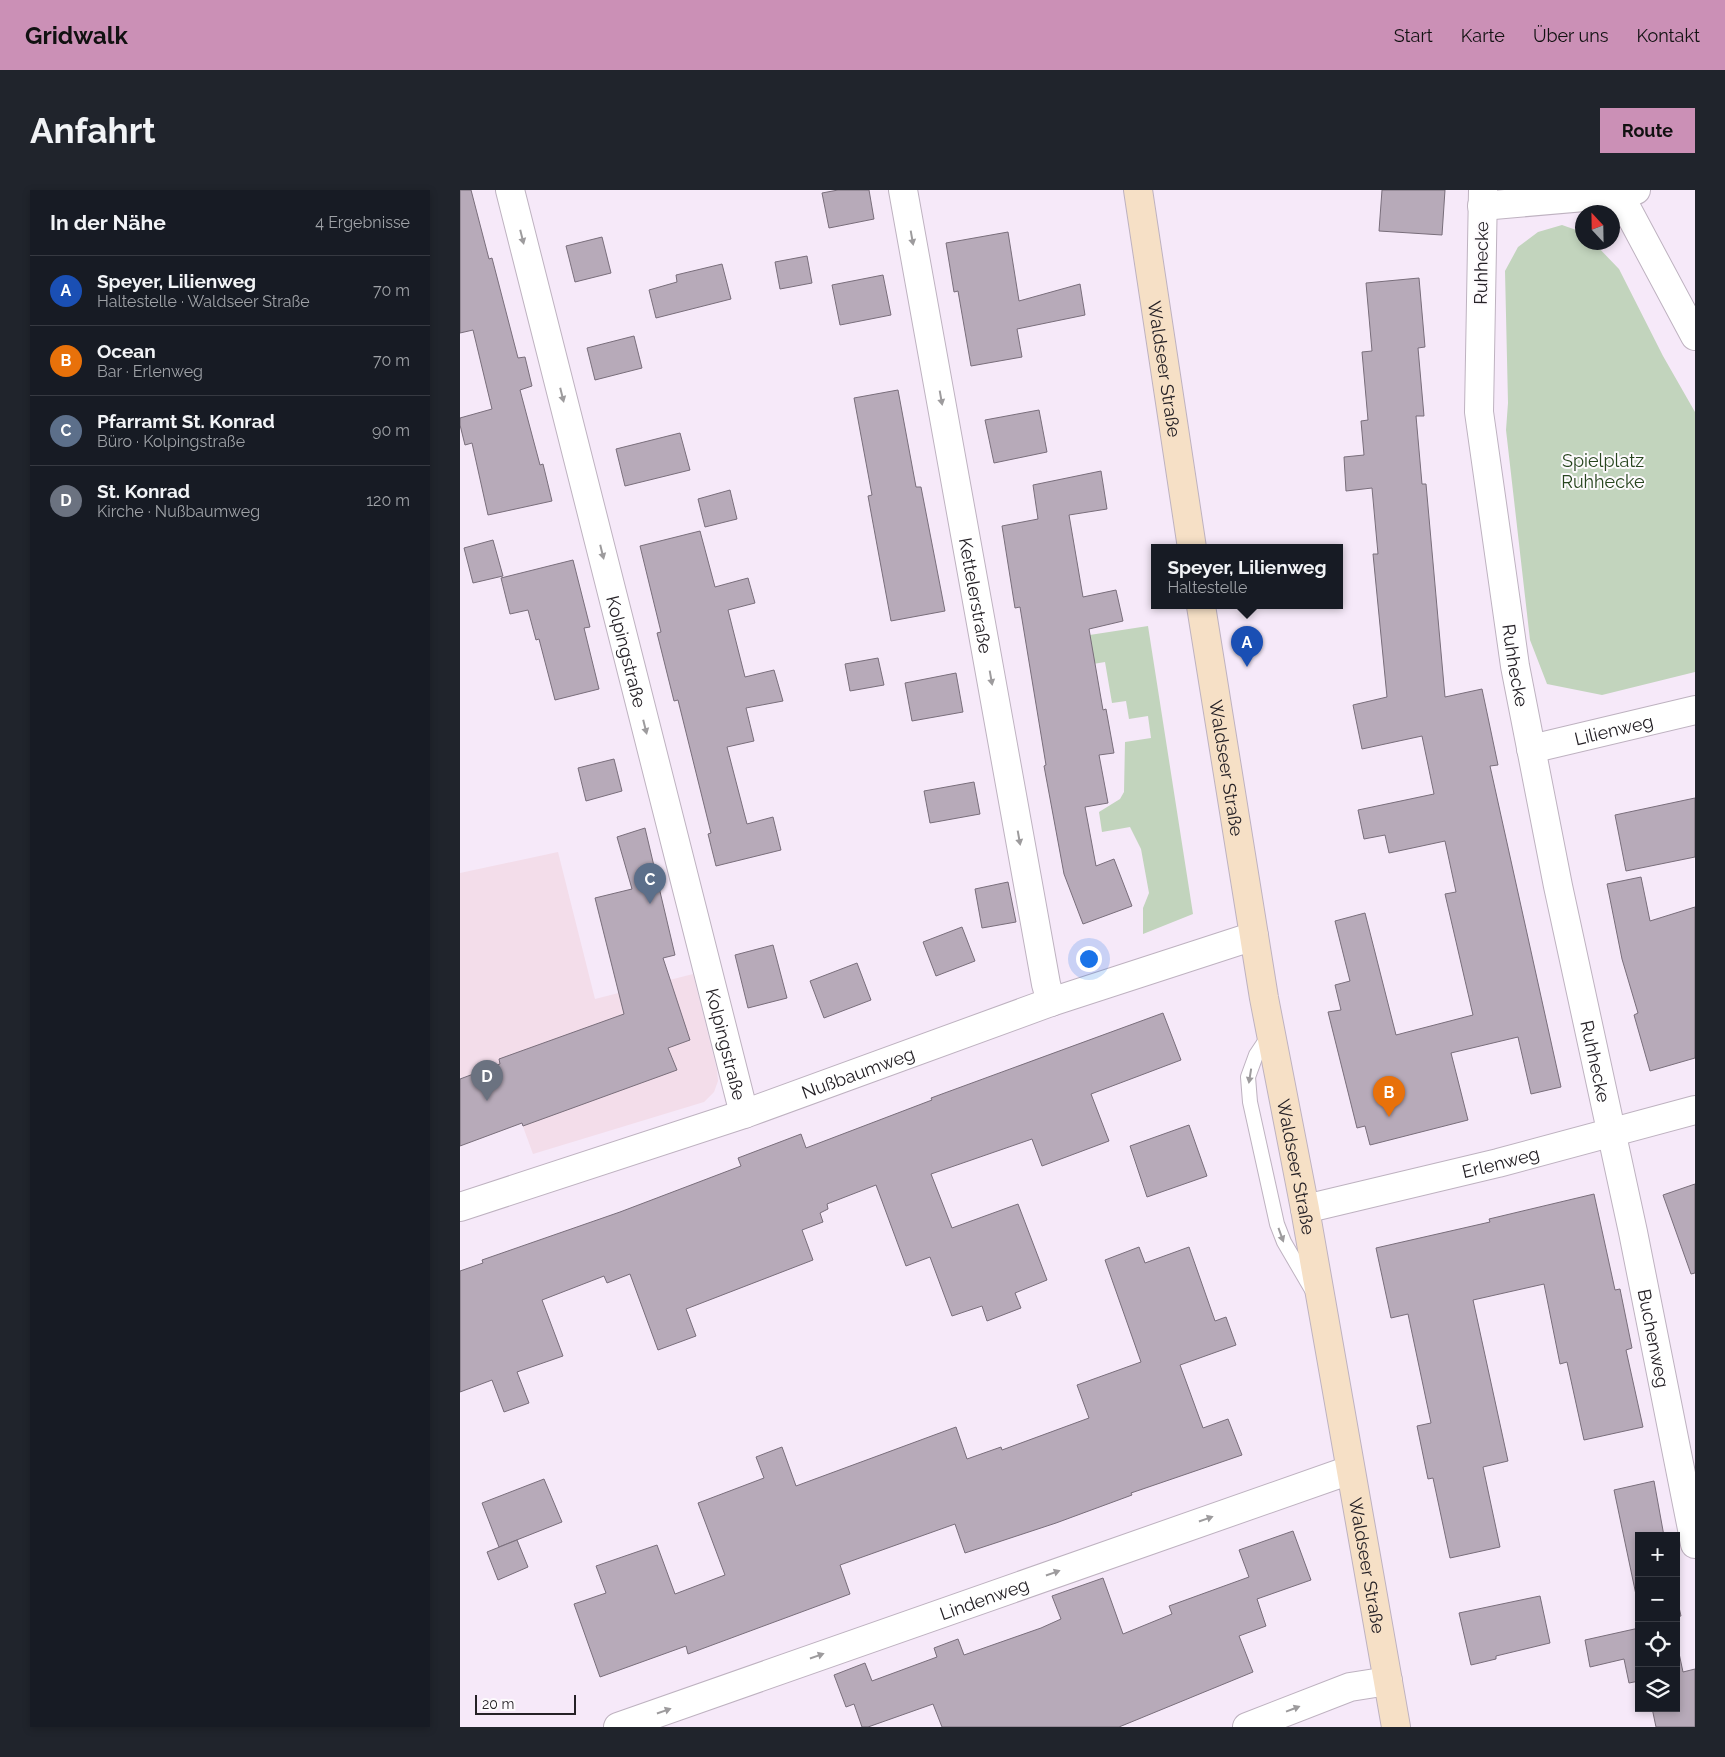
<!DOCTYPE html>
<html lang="de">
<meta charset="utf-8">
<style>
body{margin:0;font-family:Raleway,sans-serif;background:#20242c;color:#f1f3f6}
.controls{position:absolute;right:15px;bottom:15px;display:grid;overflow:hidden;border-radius:0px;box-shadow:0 2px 8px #0003}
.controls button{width:45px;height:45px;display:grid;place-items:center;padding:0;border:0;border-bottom:1px solid #363941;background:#171b24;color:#f1f3f6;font:25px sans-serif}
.compass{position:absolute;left:1115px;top:15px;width:45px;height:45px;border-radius:50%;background:#171b24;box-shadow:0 2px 8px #0003;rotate:338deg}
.scale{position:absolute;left:15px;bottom:12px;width:101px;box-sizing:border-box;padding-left:5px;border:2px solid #252126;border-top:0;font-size:14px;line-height:18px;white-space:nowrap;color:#252126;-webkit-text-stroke:4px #fdfafd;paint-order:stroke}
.you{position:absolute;left:628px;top:768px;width:18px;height:18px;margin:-12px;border:4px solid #fff;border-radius:50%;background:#1a73e8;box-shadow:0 0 0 8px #1a73e833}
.badge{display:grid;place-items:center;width:32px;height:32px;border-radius:50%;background:#cb90b6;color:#fff;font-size:16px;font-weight:700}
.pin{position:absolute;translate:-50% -41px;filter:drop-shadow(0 1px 2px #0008)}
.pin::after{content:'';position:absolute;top:26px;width:18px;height:15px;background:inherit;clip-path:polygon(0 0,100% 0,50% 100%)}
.popup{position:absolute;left:691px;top:354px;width:192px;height:65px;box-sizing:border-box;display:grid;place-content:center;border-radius:0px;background:#171b24;filter:drop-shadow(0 1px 4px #0005);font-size:16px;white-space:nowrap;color:#9ea1a6}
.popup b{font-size:19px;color:#f1f3f6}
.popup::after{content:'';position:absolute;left:50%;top:100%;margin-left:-10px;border:10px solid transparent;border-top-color:#171b24}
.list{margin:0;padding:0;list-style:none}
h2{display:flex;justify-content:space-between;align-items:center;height:65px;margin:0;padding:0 20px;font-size:21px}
h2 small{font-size:16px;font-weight:400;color:#9ea1a6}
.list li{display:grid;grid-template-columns:32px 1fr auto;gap:15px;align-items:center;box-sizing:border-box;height:70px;padding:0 20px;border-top:1px solid #363941}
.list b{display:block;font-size:19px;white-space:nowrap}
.list p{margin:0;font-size:16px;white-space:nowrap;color:#9ea1a6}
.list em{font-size:16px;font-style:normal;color:#9ea1a6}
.icon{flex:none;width:28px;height:28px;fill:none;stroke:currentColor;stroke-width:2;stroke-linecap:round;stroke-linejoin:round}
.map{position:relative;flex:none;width:1235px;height:1537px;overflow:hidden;border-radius:0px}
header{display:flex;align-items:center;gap:30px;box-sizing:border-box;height:70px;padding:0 25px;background:#cb90b6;color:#111}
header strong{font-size:24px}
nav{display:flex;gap:28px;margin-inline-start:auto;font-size:18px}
.intro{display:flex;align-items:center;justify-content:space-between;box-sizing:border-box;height:120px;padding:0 30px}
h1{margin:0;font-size:35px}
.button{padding:12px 22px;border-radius:0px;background:#cb90b6;color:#111;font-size:18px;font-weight:700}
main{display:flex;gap:30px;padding:0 30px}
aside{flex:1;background:#171b24;border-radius:0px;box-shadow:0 2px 8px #0003}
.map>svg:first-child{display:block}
.education{fill:#f3ddea}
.green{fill:#c2d4bd}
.building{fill:#b7aab9;stroke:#796e7b}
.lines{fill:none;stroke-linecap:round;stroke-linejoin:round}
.lane-casing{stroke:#beb2c0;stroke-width:16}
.street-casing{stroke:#beb2c0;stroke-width:30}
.secondary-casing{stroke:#beb2c0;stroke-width:30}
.lane{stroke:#fff;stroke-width:14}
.street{stroke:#fff;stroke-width:28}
.secondary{stroke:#f6e0c6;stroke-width:28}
.oneway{fill:#9d9b9d}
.labels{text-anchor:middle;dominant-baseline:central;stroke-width:4;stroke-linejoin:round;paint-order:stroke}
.street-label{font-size:18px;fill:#252126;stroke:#fdfafd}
.park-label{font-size:18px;fill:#27451e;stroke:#fdfafd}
</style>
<header>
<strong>Gridwalk</strong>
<nav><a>Start</a><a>Karte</a><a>Über uns</a><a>Kontakt</a></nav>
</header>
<div class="intro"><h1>Anfahrt</h1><a class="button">Route</a></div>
<main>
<aside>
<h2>In der Nähe<small>4 Ergebnisse</small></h2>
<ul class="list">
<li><span class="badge" style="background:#1a4fb4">A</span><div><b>Speyer, Lilienweg</b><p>Haltestelle · Waldseer Straße</p></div><em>70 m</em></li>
<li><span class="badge" style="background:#e8710a">B</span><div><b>Ocean</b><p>Bar · Erlenweg</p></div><em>70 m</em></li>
<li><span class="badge" style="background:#5c6f8a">C</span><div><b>Pfarramt St. Konrad</b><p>Büro · Kolpingstraße</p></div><em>90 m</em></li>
<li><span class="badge" style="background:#6b7280">D</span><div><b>St. Konrad</b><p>Kirche · Nußbaumweg</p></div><em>120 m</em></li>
</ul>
</aside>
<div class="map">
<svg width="1235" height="1537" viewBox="0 0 1235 1537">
<rect width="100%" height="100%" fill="#f6e9f9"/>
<path class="education" d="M98 662 135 809 233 784 257 880 258 891 254 902 244 912 73 964 40 874 1 888 0 886V683Z"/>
<g class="green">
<path d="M1102 35 1122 42V52L1134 53 1159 79 1203 166 1235 222V482L1142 505 1087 494 1070 450 1046 240 1048 213 1045 81 1058 57 1078 42Z"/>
<path d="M688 436 733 724 683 744V718L689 703 681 659 670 637 642 642 639 622 660 609 664 602 665 552 691 548 688 526 669 529 666 511 652 513 645 472 627 475 623 446Z"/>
</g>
<g class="building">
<path d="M0 0H11L29 69 32 68 58 168 65 167 72 196 60 200 80 275 83 274 92 311 28 325 12 253 5 255 0 235V228L32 219 13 140 0 143Z"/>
<path d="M378 0H409L414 29 369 38 362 3Z"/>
<path d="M922 0H985L982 45 919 41Z"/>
<path d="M548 42 559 111 620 94 625 125 557 139 562 167 511 176 498 101 494 102 486 53Z"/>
<path d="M142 47 151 83 115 92 106 56Z"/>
<path d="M347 66 352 93 320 99 315 72Z"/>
<path d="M262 74 271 109 196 128 189 100 217 92 216 85Z"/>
<path d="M423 85 431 125 380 135 372 95Z"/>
<path d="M959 88 965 157 958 158 964 226H956L962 294H966L985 507 1022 499 1038 575 1030 576 1101 897 1071 904 1058 847 991 863 1008 930 910 955 905 936 897 938 868 822 881 820 875 795 890 791 875 731 905 723 936 845 1013 825 985 704 996 702 985 651 929 663 925 645 904 649 898 620 974 604 962 546 902 559 893 515 927 507 913 364H918L912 298 886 301 884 267 904 265 901 231 908 230 902 162 912 161 906 93Z"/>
<path d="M174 146 182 178 135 190 127 158Z"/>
<path d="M438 200 456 297H461L485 421 431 431 408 306 412 305 394 208Z"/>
<path d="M579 220 587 262 534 273 525 230Z"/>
<path d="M220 243 230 280 165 296 156 259Z"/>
<path d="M641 281 647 319 609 325 623 407 656 400 663 431 629 439 643 520 646 519 654 563 639 565 648 613 625 617 636 676 654 669 672 716 623 734 604 684 584 576 586 575 560 417 555 418 542 336 578 329 573 295Z"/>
<path d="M270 300 277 329 245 337 238 309Z"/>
<path d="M240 341 255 397 288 388 295 413 268 420 285 487 314 480 323 511 286 518 294 551 267 557 287 634 313 627 321 660 256 676 248 644 251 643 218 510 214 511 197 443 201 442 180 356Z"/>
<path d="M33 350 43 386 13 393 4 358Z"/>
<path d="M113 370 130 437 124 438 139 499 95 510 79 449 76 450 68 420 50 424 41 388Z"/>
<path d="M418 468 424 495 390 501 385 474Z"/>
<path d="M496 483 503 522 452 531 445 493Z"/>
<path d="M154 569 162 601 126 611 118 578Z"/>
<path d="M514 592 520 624 470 633 464 601Z"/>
<path d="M1235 608V667L1166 681 1155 625Z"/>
<path d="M185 638 215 765 203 768 230 850 208 858 217 880 63 936 62 933 0 956V889L40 874 39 869 164 824 135 708 172 699 157 647Z"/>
<path d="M1181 687 1190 731 1235 717V868L1190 881 1174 825 1178 823 1162 769 1147 694Z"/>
<path d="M548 692 556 732 522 738 515 699Z"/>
<path d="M502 737 515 771 476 786 463 752Z"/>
<path d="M313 755 327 808 288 818 275 765Z"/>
<path d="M397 773 411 810 364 828 350 791Z"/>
<path d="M703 823 721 870 631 904 649 951 582 976 572 949 471 984 492 1038 558 1014 587 1090 555 1103 561 1118 527 1131 522 1116 492 1126 470 1067 446 1076 416 995 367 1014 368 1019 360 1023 363 1032 342 1040 353 1070 226 1119 236 1146 198 1160 170 1084 147 1093 144 1086 82 1110 103 1166 57 1182 69 1213 44 1222 32 1190 0 1202V1081L23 1073 22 1070 160 1022 281 976 278 968 341 944 346 958 472 910 471 908Z"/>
<path d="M729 935 747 986 687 1007 670 956Z"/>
<path d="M1235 994V1083L1231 1084 1203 1005Z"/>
<path d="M1134 1004 1155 1100 1160 1099 1172 1158 1166 1160 1183 1237 1124 1250 1107 1172 1100 1174 1084 1094 1013 1110 1048 1271 1023 1277 1040 1357 990 1368 973 1288 968 1289 957 1236 971 1233 948 1124 931 1128 916 1058 1030 1032 1029 1029Z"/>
<path d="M679 1057 685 1073 729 1057 755 1131 766 1127 776 1155 720 1175 743 1238 768 1229 782 1265 671 1303 672 1305 596 1333 505 1363 495 1334 380 1375 390 1404 228 1464 226 1456 140 1487 114 1414 146 1403 136 1376 197 1355 215 1404 265 1385 238 1313 304 1288 296 1267 322 1257 336 1296 496 1237 507 1269 541 1257 542 1260 629 1228 617 1195 681 1172 645 1070Z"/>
<path d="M84 1289 102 1332 39 1357 22 1313Z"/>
<path d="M1194 1291 1204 1346H1179V1419L1154 1300Z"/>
<path d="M833 1341 851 1390 797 1409 806 1436 779 1446 793 1482 659 1537H482L473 1514 408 1537H402L394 1514 386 1517 374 1485 405 1473 412 1491 477 1467 474 1458 498 1449 504 1465 581 1438 601 1429 592 1406 643 1388 663 1444 712 1424 709 1416 789 1387 779 1360Z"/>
<path d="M57 1350 68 1377 38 1390 27 1362Z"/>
<path d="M1216 1404 1221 1426 1216 1427Z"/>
<path d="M1080 1406 1090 1453 1036 1466V1469L1011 1475 999 1423Z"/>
<path d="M1179 1438V1491L1169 1493 1164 1469 1130 1477 1125 1450Z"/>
<path d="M1216 1449 1223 1482 1235 1479V1537H1196L1192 1518H1216Z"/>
</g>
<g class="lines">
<defs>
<path id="lane" d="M810 844 796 865 788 887 790 912 817 1034 824 1052 852 1100"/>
<g id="street">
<path id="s1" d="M50 0 284 924"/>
<path id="s2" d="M443 0 586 794 591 812"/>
<path id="s3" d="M1023 0 1019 222 1055 476 1098 696 1173 1042 1235 1354"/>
<path d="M1159 4 1235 146"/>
<path d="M1022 16 1159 4 1176 0"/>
<path id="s4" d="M1071 559 1235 520"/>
<path id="s5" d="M0 1017 284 924 591 812 794 746"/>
<path id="s6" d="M845 1019 1038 973 1235 920"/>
<path id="s7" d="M158 1537 890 1280"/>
<path d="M787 1537 890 1497 928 1491"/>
</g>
<g id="secondary">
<path id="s8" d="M678 0 732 358"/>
<path id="s9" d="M741 416 804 808 845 1019 936 1537"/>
</g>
</defs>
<use href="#lane" class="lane-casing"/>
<use href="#street" class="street-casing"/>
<use href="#secondary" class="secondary-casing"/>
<use href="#lane" class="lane"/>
<use href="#street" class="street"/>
<use href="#secondary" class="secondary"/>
</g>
<defs><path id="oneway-solid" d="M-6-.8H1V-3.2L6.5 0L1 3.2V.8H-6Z" transform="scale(1.25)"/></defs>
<g class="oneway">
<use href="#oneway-solid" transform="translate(62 47) rotate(76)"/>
<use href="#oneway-solid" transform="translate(452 48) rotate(80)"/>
<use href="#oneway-solid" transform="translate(102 205) rotate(76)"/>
<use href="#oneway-solid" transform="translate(481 208) rotate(80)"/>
<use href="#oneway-solid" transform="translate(142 362) rotate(76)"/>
<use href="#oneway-solid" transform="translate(531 488) rotate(80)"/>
<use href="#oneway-solid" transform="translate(185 537) rotate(76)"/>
<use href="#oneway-solid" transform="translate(559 648) rotate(80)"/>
<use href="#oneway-solid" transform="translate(790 886) rotate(99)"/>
<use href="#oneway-solid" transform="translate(821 1045) rotate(70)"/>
<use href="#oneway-solid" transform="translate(746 1329) rotate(-19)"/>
<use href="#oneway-solid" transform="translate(593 1383) rotate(-19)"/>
<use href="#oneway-solid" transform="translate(357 1466) rotate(-19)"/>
<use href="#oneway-solid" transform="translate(833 1519) rotate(-21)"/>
<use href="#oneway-solid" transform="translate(204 1521) rotate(-19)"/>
</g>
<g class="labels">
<g class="street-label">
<text transform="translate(1021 73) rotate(-89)">Ruhhecke</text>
<text stroke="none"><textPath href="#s8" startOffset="181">Waldseer Straße</textPath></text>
<text stroke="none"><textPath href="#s2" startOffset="412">Kettelerstraße</textPath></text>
<text stroke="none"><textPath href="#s1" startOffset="476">Kolpingstraße</textPath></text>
<text stroke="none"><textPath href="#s3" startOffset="478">Ruhhecke</textPath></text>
<text stroke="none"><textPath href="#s4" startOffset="85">Lilienweg</textPath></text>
<text stroke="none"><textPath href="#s9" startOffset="164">Waldseer Straße</textPath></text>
<text stroke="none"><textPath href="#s1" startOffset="881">Kolpingstraße</textPath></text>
<text stroke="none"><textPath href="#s3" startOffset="882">Ruhhecke</textPath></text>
<text stroke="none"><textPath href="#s5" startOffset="420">Nußbaumweg</textPath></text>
<text stroke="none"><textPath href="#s6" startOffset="201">Erlenweg</textPath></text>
<text stroke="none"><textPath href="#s9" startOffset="569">Waldseer Straße</textPath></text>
<text stroke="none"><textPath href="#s3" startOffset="1165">Buchenweg</textPath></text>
<text stroke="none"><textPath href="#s9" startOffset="974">Waldseer Straße</textPath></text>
<text stroke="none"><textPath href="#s7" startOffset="388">Lindenweg</textPath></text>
</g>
<g class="park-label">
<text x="1143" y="270">Spielplatz<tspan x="1143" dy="21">Ruhhecke</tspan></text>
</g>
</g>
</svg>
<div class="controls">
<button>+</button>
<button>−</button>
<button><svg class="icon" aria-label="locate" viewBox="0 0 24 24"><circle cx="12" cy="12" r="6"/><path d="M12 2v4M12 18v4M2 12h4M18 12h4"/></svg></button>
<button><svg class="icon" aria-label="layers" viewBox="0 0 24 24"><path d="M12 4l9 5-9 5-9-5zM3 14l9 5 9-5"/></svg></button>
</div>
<svg class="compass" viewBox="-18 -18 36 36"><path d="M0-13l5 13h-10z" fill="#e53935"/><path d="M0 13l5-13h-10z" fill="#9ea1a6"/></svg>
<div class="scale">20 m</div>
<div class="you"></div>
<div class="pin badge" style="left:787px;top:477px;background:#1a4fb4">A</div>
<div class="popup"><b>Speyer, Lilienweg</b>Haltestelle</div>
<div class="pin badge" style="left:929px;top:927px;background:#e8710a">B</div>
<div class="pin badge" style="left:190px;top:714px;background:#5c6f8a">C</div>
<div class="pin badge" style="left:27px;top:911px;background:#6b7280">D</div>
</div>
</main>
